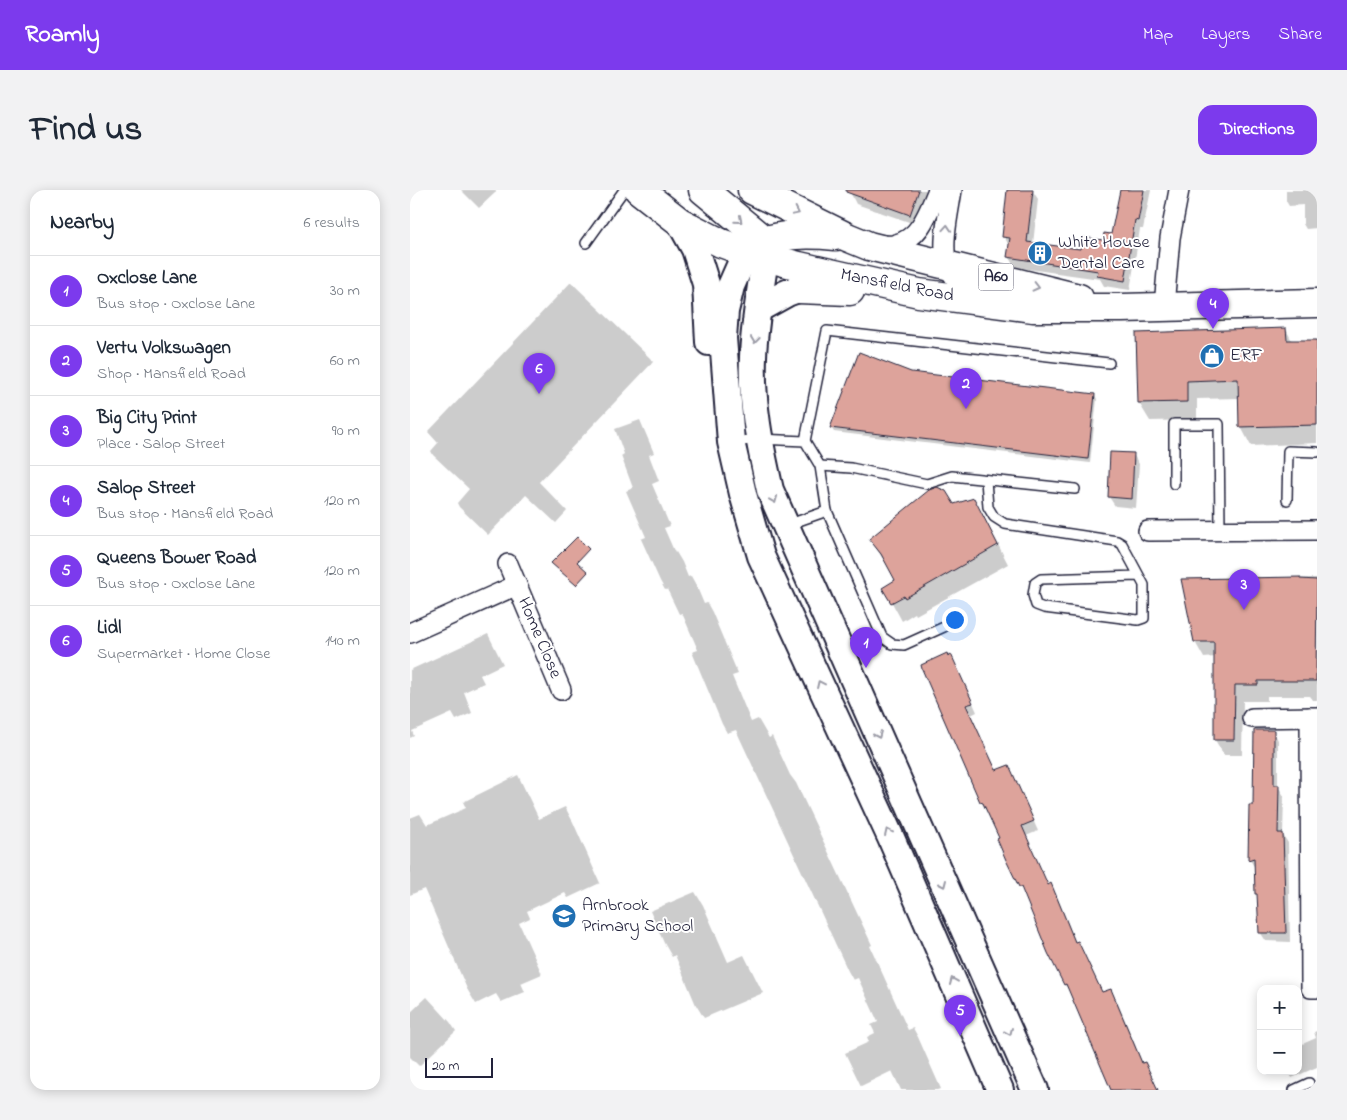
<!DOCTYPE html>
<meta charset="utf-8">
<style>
body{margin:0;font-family:"Indie Flower",sans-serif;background:#f2f2f3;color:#1f2937}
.controls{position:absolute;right:15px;bottom:15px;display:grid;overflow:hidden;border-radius:10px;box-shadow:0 2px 12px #0003}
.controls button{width:45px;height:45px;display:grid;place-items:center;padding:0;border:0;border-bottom:1px solid #e0e1e3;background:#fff;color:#1f2937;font:25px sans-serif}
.scale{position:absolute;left:15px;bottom:12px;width:68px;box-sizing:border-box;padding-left:5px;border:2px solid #22223b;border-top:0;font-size:14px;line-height:18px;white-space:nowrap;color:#22223b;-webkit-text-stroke:4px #fff;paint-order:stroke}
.you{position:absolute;left:544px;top:429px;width:18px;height:18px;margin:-12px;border:4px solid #fff;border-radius:50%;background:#1a73e8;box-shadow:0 0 0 8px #1a73e833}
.badge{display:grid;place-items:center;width:32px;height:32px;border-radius:50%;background:#7c3aed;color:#fff;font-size:16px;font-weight:700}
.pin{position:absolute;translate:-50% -41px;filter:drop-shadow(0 1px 2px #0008)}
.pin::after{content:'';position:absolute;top:26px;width:18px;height:15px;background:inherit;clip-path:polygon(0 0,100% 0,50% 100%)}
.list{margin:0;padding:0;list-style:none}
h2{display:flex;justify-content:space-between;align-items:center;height:65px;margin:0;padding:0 20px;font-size:21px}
h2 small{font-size:16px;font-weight:400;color:#747a83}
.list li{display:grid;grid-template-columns:32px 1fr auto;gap:15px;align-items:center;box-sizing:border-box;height:70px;padding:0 20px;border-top:1px solid #e0e1e3}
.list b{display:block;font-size:19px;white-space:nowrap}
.list p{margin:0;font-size:16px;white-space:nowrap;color:#747a83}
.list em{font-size:16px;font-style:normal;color:#747a83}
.map{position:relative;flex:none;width:907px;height:900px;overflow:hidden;border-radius:15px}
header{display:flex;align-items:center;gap:30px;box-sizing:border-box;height:70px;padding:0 25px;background:#7c3aed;color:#fff}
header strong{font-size:24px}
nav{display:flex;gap:28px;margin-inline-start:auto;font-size:18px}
.intro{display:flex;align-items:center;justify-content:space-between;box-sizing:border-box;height:120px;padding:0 30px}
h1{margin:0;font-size:35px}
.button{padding:12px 22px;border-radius:15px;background:#7c3aed;color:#fff;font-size:18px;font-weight:700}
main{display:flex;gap:30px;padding:0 30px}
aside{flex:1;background:#fff;border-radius:15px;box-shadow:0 2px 12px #0003}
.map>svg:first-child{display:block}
.shadow{fill:#0003}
.building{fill:#dda39b;stroke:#22223b}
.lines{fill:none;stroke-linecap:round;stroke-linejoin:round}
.lane-casing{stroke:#22223b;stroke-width:12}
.street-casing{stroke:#22223b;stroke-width:22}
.secondary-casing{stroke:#22223b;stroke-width:30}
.highway-casing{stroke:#22223b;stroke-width:31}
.lane{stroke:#fff;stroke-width:9}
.street{stroke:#fff;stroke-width:19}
.secondary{stroke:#fff;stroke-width:26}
.highway{stroke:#fff;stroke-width:28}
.oneway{stroke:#9c9ca7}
.labels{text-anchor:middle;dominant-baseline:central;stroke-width:4;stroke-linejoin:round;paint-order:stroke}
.shield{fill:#fff;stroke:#646476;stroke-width:1}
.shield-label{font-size:16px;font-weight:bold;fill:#22223b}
.poi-label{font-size:18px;fill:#22223b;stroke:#fff;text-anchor:start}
.street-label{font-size:18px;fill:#22223b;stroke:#fff}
</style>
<header>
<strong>Roamly</strong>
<nav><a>Map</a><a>Layers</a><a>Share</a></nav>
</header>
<div class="intro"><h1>Find us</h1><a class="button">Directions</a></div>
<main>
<aside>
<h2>Nearby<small>6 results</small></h2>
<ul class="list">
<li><span class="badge">1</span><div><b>Oxclose Lane</b><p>Bus stop · Oxclose Lane</p></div><em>30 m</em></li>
<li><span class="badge">2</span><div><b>Vertu Volkswagen</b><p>Shop · Mansfield Road</p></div><em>60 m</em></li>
<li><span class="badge">3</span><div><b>Big City Print</b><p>Place · Salop Street</p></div><em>90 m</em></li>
<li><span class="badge">4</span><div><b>Salop Street</b><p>Bus stop · Mansfield Road</p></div><em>120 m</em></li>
<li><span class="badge">5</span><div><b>Queens Bower Road</b><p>Bus stop · Oxclose Lane</p></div><em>120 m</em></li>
<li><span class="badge">6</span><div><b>Lidl</b><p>Supermarket · Home Close</p></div><em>140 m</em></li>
</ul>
</aside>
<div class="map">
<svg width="907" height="900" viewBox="0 0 907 900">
<rect width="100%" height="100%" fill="#fff"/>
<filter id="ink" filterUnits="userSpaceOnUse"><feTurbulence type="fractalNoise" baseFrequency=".02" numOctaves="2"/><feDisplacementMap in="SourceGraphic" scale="10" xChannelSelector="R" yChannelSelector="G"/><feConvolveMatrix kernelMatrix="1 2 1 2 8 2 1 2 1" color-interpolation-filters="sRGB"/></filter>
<g filter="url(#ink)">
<g class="shadow">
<path d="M51 0H85L86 2 69 18Z"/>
<path d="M442 0H517L505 34 446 14 441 4Z"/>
<path d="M599 0H622L628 9 623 54 671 61 694 52 702 45 711 0H741L733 39H730L720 100 694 96 690 89 604 77 599 67V56L594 46Z"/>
<path d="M876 0H907V38L896 39 893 34V15L879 16 876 11Z"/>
<path d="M161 92 240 168 243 172 129 292 157 321 146 333 116 305 78 345 49 317 47 313 59 299 23 265 21 261 28 253 18 242Z"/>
<path d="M876 139 882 151H907V253L841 256 831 237 830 208 787 209V230L740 231 729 213Z"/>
<path d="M450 163 501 183 685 205 687 209 680 273 424 242 421 238Z"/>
<path d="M230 230 244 263 239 265 249 291 242 294 260 336 254 338 265 363 266 362 272 372 278 387 281 386 286 395 294 414 297 413 302 422 328 484 322 486 341 532 348 529 359 548 362 546 380 585 386 593 462 755 460 756 498 840 503 838 508 847 531 899 528 900H491L482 881 451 896 435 863 459 852 457 847 465 843 461 835 468 832 448 788 443 790 438 781 326 540 317 543 312 534 282 462 288 460 272 423 269 424 257 399 255 400 250 391 231 349 236 347 216 301 223 298 211 266 214 264 205 239Z"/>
<path d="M723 264 729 274 726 318 705 316 699 307Z"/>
<path d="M544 315 574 327 598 374 506 425 505 423 492 431 474 398 487 390 460 349Z"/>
<path d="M907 388V510H903L900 506H857V511H833L832 565H814L805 550V467L794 468 785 452 772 390Z"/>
<path d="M78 444 93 474 70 485 74 493 54 502 62 523 46 530 42 523 2 541 4 546 0 548V480Z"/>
<path d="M546 475 567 522 561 525 586 581 603 585 628 641 616 646 638 696 640 695 646 704 666 753 692 804 701 800 706 809 733 874 748 900H702L661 803 655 795 590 649 571 611Z"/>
<path d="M863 541 868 550V596L874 606 873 645 878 653 880 752 856 751 850 742 846 678H845L840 670V616H844Z"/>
<path d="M108 585 129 629 155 617 163 632 190 693 158 708 155 703 117 721 120 728 109 733 132 784 111 793 115 802 91 812 86 804 66 814 57 799 14 699 0 705V628L10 624 17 635 56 618 53 612Z"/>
<path d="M285 702 293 715 318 772 334 765 353 803 294 828 286 815 265 765 262 767 254 753 240 721Z"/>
<path d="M17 807 40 832 46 841 9 876 0 867V823Z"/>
<path d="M907 841V877L882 888 878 881H888V856L906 848 904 842Z"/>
</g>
<g class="building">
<path d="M436 0H509L500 25 436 2Z"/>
<path d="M597 0H623L617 52 670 59 672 47 693 50 694 43 701 44 710 0H734L728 31 725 30 715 91 687 86 688 81 597 67 600 48 592 47Z"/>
<path d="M876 138 877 150H907V235L829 237 828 189 777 191V212L728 213 726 143Z"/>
<path d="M449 162 501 182 685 204 678 269 420 238Z"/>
<path d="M700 262 724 263 722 309 698 307Z"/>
<path d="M527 297 536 301 544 314 564 308 588 355 495 408 494 406 481 413 472 398 485 390 471 364 459 349 519 300Z"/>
<path d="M167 347 179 359 167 372 178 382 166 395 141 373Z"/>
<path d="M890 387V389L907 390 906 491H848V495H825L824 550H804V452H784L771 389Z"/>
<path d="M537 463 538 466 541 464 563 513 556 515 586 580 599 575 624 631 612 636 638 695 641 693 665 752 668 751 692 802 701 799 732 873 735 872 748 900H701L656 794 654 795 638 763 611 697H609L596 670 587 649 589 648 573 613 570 612 512 479 511 475Z"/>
<path d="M844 540H864V595H869L868 643H873L876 743H849L847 704H845L844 668 838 670 839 615H843Z"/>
</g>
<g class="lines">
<defs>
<g id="lane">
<path d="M176 53 214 0"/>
<path d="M395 251 417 141 699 173"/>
<path d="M324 252 348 249 395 251 410 276 417 321 472 447 482 454 494 455 534 437"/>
<path d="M410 276 441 278 517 294 542 286 665 299"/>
<path d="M576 290 578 317 584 327 595 334 707 351 712 354 734 395V428L728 430 634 418 626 415 623 405 625 393 631 389 728 386"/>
<path d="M764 294V234H809L810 341"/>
<path d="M877 310 878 261 907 262"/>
<path d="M377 335 417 321"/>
<path d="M884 900 899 893"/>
</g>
<g id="street">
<path d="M542 0C539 21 531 53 537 74 540 83 547 90 553 96L577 102"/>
<path d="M471 55C476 55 482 56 486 54 511 48 519 20 528 0"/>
<path d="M754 116 760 48 769 0"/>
<path d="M738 341 907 340"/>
<path d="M98 374 151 500"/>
<path d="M0 443 107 395"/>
<path d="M900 527 901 798H907"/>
<path d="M842 528 907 527"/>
</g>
<g id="secondary">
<path d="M270 32 285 59 296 94 299 152"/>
<path d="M336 62 321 96 315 121 313 148 321 252 333 304 351 366 481 648 590 900"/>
<path d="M355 67C351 100 344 134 343 167 341 212 350 256 360 300L625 900"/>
<path d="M348 119 377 103 388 99"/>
</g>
<g id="highway">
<path d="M229 0 270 32 311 53 336 62 389 76 509 103 623 118H712L907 113"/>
<path d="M293 0 355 51V67"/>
<path d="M342 0 437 47 459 56 669 108"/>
<path d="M336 62C342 58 347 54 353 52 373 43 405 44 426 46"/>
<path d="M388 99 440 101"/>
</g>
</defs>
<use href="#lane" class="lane-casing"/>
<use href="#street" class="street-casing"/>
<use href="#secondary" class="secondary-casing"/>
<use href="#highway" class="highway-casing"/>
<use href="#lane" class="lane"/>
<use href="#street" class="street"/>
<use href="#secondary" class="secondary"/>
<use href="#highway" class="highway"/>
</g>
<defs><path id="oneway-chevron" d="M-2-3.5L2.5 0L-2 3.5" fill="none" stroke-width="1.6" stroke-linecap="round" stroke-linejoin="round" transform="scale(1.25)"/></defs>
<g class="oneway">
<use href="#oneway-chevron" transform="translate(386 22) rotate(26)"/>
<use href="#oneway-chevron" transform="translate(329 30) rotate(40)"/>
<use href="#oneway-chevron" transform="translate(537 38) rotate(-86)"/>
<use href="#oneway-chevron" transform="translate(626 97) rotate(14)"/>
<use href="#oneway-chevron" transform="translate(345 150) rotate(97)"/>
<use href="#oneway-chevron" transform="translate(364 310) rotate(68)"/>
<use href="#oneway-chevron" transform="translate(410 494) rotate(-115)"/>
<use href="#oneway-chevron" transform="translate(468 545) rotate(66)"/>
<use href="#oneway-chevron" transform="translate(478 642) rotate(-115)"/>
<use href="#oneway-chevron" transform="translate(533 694) rotate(66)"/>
<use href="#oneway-chevron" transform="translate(543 791) rotate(-113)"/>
<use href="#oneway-chevron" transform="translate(599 842) rotate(66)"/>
</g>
</g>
<defs>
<symbol id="building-disc" viewBox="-11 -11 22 22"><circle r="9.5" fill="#1f6fb2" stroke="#fff"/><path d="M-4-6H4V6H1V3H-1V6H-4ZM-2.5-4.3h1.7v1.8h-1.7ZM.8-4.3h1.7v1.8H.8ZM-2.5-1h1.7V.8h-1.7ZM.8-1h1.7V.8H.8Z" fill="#fff"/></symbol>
<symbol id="shop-disc" viewBox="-11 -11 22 22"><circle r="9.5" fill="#1f6fb2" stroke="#fff"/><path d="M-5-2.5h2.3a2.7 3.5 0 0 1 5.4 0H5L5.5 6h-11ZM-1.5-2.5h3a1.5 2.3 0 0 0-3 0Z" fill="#fff"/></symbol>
<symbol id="school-disc" viewBox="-11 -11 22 22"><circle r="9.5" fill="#1f6fb2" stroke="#fff"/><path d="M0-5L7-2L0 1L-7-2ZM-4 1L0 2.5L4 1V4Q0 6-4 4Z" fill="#fff"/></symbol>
</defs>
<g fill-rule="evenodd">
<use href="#building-disc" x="616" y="49" width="28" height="28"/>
<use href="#shop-disc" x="788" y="152" width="28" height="28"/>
<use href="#school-disc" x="140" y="712" width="28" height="28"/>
</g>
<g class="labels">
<rect class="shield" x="568.5" y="73.5" width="35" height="27" rx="4"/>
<g class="shield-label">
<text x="586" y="87">A60</text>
</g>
<g class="poi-label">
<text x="648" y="53">White House<tspan x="648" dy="21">Dental Care</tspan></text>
<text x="820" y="166">ERF</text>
<text x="172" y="716">Arnbrook<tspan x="172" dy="21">Primary School</tspan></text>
</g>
<g class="street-label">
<text transform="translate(487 96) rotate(11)">Mansfield Road</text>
<text transform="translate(129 448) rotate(67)">Home Close</text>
</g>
</g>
</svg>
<div class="controls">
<button>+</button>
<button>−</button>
</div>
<div class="scale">20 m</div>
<div class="you"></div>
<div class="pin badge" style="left:456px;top:478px">1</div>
<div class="pin badge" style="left:556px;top:219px">2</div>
<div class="pin badge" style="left:834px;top:420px">3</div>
<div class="pin badge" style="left:803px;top:139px">4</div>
<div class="pin badge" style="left:550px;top:846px">5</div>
<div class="pin badge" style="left:129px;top:204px">6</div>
</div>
</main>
